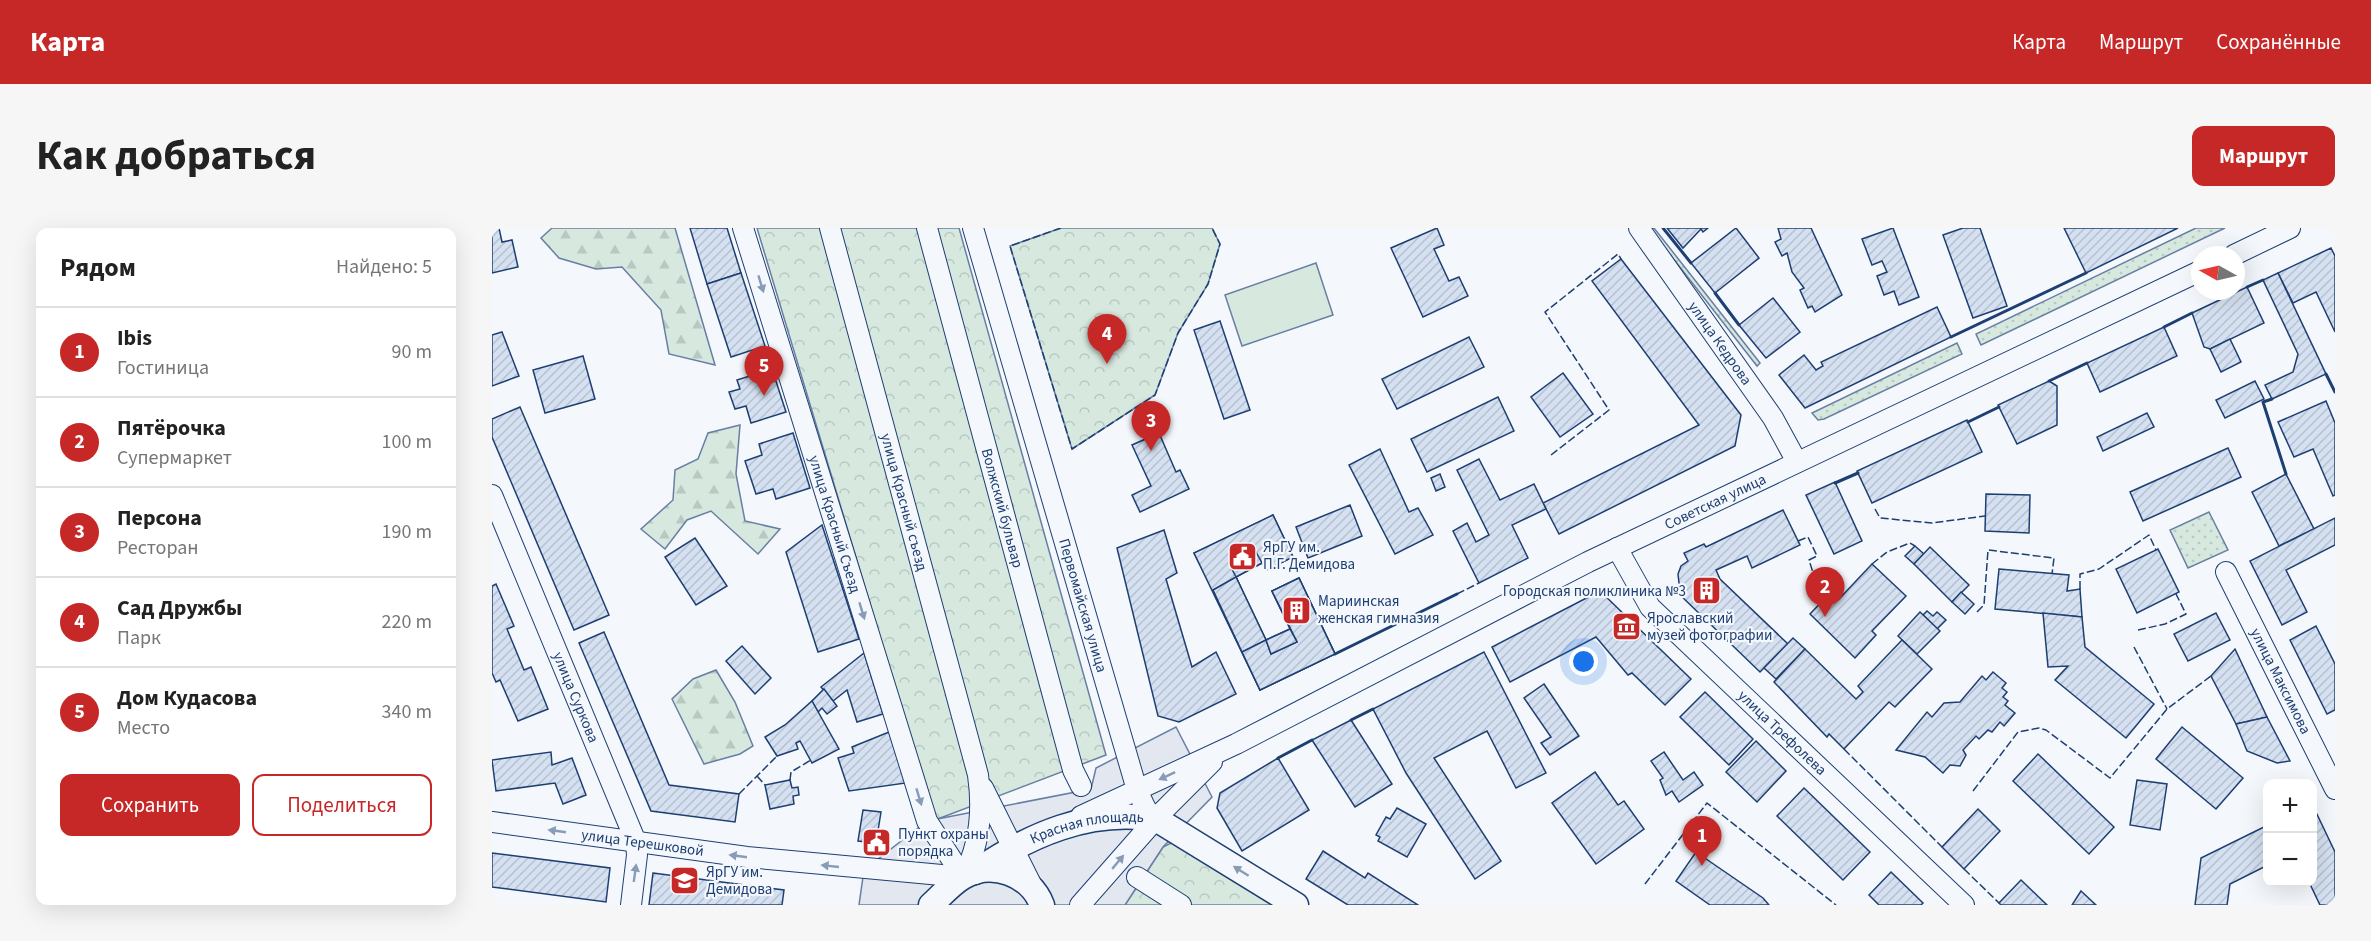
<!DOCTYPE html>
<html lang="ru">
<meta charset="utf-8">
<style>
body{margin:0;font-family:"Source Sans 3",sans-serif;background:#f6f6f6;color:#222}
.controls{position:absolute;right:18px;bottom:18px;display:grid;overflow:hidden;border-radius:12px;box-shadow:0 6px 24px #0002}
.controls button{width:54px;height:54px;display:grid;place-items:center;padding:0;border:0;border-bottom:2px solid #e0e0e0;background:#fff;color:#222;font:30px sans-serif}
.compass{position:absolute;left:1699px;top:18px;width:54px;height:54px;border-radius:50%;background:#fff;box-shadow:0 6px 24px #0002;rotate:278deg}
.you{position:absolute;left:1092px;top:434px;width:21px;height:21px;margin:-15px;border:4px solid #fff;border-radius:50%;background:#1a73e8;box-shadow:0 0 0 9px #1a73e833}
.badge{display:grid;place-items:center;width:39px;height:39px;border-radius:50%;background:#c62828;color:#fff;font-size:20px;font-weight:700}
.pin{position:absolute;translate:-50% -50px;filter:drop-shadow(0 2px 3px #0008)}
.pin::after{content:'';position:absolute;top:32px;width:21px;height:18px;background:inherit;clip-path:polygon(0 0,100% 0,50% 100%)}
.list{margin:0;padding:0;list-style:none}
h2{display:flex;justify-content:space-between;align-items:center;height:78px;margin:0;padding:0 24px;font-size:26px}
h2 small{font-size:20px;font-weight:400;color:#767676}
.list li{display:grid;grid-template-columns:39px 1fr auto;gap:18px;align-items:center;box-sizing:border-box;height:90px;padding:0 24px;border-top:2px solid #e0e0e0}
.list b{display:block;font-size:22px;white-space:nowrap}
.list p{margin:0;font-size:20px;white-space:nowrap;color:#767676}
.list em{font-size:20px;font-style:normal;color:#767676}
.actions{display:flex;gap:12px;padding:18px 24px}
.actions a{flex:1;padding:14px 0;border:2px solid #c62828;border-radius:12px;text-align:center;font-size:21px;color:#c62828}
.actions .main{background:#c62828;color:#fff}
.map{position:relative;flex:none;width:1843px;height:677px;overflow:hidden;border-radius:12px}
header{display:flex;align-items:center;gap:36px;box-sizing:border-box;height:84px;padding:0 30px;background:#c62828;color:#fff}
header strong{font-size:28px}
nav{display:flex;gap:33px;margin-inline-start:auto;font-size:21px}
.intro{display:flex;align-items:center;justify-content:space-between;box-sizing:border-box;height:144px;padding:0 36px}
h1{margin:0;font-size:42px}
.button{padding:15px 27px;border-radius:12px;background:#c62828;color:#fff;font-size:21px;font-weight:700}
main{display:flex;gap:36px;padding:0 36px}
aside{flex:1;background:#fff;border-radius:12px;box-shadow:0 6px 24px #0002}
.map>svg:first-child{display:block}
.grass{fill:url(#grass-dots);stroke:#687fa3;stroke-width:1.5}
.forest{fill:url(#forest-firs);stroke:#687fa3;stroke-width:1.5}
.park{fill:url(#park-crowns);stroke:#687fa3;stroke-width:1.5}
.pitch{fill:#d7e8df;stroke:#687fa3;stroke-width:1.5}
.parking{fill:#e3e8f0;stroke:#687fa3;stroke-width:1.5}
.building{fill:url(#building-hatch);stroke:#1d3f73;stroke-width:1.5}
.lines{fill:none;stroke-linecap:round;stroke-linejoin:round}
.minor-casing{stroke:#1d3f73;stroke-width:22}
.major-casing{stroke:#1d3f73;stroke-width:27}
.minor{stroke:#f4f7fb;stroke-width:20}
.major{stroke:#f4f7fb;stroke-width:24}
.fence{stroke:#1d3f73;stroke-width:1.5;stroke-dasharray:8 3;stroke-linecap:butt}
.wall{stroke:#1d3f73;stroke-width:3}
.oneway{fill:#889bb7}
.labels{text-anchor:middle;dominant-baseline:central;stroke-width:4.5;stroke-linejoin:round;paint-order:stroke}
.street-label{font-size:15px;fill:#1d3f73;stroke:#f4f7fb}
.poi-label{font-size:15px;fill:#1d3f73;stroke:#f4f7fb;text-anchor:start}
</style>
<header>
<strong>Карта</strong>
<nav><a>Карта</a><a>Маршрут</a><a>Сохранённые</a></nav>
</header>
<div class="intro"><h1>Как добраться</h1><a class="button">Маршрут</a></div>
<main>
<aside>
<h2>Рядом<small>Найдено: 5</small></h2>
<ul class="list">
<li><span class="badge">1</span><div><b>Ibis</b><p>Гостиница</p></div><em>90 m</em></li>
<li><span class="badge">2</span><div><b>Пятёрочка</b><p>Супермаркет</p></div><em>100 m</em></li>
<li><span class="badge">3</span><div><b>Персона</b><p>Ресторан</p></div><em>190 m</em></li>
<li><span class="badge">4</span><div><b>Сад Дружбы</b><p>Парк</p></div><em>220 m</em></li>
<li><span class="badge">5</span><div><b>Дом Кудасова</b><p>Место</p></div><em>340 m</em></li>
</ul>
<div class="actions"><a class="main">Сохранить</a><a>Поделиться</a></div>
</aside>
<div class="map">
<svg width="1843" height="677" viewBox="0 0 1843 677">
<defs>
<pattern id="grass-dots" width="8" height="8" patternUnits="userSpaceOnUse" patternTransform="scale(1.5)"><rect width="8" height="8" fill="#d7e8df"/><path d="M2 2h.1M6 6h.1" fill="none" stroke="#b8c8c3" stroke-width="1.8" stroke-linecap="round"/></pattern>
<pattern id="forest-firs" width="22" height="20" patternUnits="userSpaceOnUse" patternTransform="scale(1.5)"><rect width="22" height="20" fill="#d7e8df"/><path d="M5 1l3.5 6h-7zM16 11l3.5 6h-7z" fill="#b8c8c3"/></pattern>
<pattern id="park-crowns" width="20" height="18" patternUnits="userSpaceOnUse" patternTransform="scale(1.5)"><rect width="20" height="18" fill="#d7e8df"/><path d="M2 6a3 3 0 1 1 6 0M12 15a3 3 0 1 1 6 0" fill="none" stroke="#b8c8c3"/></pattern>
<pattern id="building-hatch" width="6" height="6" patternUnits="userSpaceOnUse" patternTransform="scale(1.5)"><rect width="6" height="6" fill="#d5e0f0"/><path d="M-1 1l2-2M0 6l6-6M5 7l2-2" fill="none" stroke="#b6c1d1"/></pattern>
</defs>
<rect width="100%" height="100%" fill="#f4f7fb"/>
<g class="grass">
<path d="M1162 0 1268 135 1265 138 1159 2Z"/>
<path d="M1704 0H1733L1489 117 1484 106Z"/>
<path d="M1465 115 1470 126 1332 191 1326 192 1320 185Z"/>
<path d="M1717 284 1736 322 1696 340 1678 302Z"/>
</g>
<g class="forest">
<path d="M60 0H183L223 137 177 126 169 82 130 39 104 41 67 30 49 10Z"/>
<path d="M248 197 244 246 253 293 288 301 266 326 219 283 195 292 173 321 149 301 181 272 183 242 206 231 216 205Z"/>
<path d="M224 442 243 474 261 518 248 526 212 536 180 471 201 451Z"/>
</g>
<g class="park">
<path d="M265 0H467L614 527 443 592Z"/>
<path d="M569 0H720L728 16 716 56 686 105 663 167 580 221 518 18Z"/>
<path d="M689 610 796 677H633L671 619Z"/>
</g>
<path class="pitch" d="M824 35 841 87 750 118 733 67Z"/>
<path class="parking" d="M684 499 720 569 671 619 633 677H367L372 642 435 593 599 561 604 540Z"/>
<g class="building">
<path d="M0 0H7L10 14 20 12 26 39 0 45Z"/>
<path d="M198 0H235L249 45 215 56Z"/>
<path d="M945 0 952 17 942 21 957 53 967 49 976 68 931 89 899 20Z"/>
<path d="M1175 0H1216L1211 4 1209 1 1191 20Z"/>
<path d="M1244 0 1267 30 1223 65 1199 35Z"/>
<path d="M1286 0H1319L1350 67 1323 84 1320 78 1316 80 1308 62 1312 60 1300 44 1295 25 1290 28 1283 14 1289 11Z"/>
<path d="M1401 0 1427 69 1407 77 1402 63 1392 67 1385 48 1395 44 1390 33 1380 37 1370 11Z"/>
<path d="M1471 0H1488L1515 78 1481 90 1451 7Z"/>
<path d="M1572 0H1686L1594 45Z"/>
<path d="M1839 20 1843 28V104L1824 64 1801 75 1786 45Z"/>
<path d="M1129 31 1249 187 1243 218 1067 306 1051 275 1207 197 1100 53Z"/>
<path d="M249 45 273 118 239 129 215 56Z"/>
<path d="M1786 45 1834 146 1780 171 1773 157 1801 144 1806 126 1771 52Z"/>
<path d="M1755 59 1772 95 1718 121 1712 119 1700 85Z"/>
<path d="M1281 70 1308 104 1274 130 1247 97Z"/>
<path d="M1445 79 1459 109 1313 180 1287 147 1312 127 1324 142 1331 138 1329 134Z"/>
<path d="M728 93 758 182 732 191 702 102Z"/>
<path d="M1672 99 1685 128 1608 164 1595 135Z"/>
<path d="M10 104 27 148 0 158V107Z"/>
<path d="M977 109 992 139 905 181 890 151Z"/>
<path d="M1738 111 1749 134 1729 144 1718 121Z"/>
<path d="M91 128 103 171 53 185 41 142Z"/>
<path d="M280 141 294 184 259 195 254 178 243 181 237 164 248 161 245 152Z"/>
<path d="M1071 145 1101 186 1068 209 1039 169Z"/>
<path d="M1557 153 1565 158V197L1525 216 1506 177Z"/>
<path d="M1763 153 1772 171 1733 190 1724 172Z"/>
<path d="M1006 169 1022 203 935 244 919 211Z"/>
<path d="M1834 173 1843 195V267L1841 268 1821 221 1802 229 1786 194Z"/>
<path d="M28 179 117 387 82 402 0 209V191Z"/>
<path d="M1655 185 1662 199 1611 223 1605 209Z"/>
<path d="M1475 192 1490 224 1380 275 1365 243Z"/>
<path d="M301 205 318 260 284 271 281 261 264 266 253 233 270 227 267 216Z"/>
<path d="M667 205 684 244 688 242 697 261 648 284 640 267 659 258 640 217Z"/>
<path d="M1736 220 1749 249 1651 293 1638 264Z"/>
<path d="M888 221 917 284 926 280 941 307 903 326 857 237Z"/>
<path d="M987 231 1008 272 1042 256 1054 281 1020 297 1036 330 987 355 961 303 975 295 984 314 997 307 965 242Z"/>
<path d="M948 246 953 259 944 263 939 250Z"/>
<path d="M1794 246 1822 301 1787 318 1760 264Z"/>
<path d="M1343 254 1370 313 1342 326 1314 267Z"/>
<path d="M1494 266 1538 267 1537 305 1493 303Z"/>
<path d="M858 277 870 308 816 330 804 299Z"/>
<path d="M1291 282 1308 317 1260 340 1255 328 1224 342 1228 351 1296 416 1268 444 1187 366 1192 360 1187 355 1186 346 1189 338 1196 333 1192 325 1212 316 1214 319Z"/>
<path d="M781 287 801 329 774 342 764 324 738 337 744 349 721 362 702 325Z"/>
<path d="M781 287 801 329 774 342 770 335 744 349 774 412 798 401 780 363 807 350 843 426 768 462 702 325Z"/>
<path d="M1843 290V317L1794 342 1815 384 1790 397 1758 333Z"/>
<path d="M330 297 367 411 326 424 294 324Z"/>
<path d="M672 302 685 345 674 351 700 439 724 424 744 466 687 494 666 488 625 320Z"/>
<path d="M203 310 235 358 204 377 173 329Z"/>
<path d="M1423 318 1432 326 1422 336 1413 328Z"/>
<path d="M1438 319 1477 357 1460 374 1422 336Z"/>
<path d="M1666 321 1687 364 1645 385 1624 341Z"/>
<path d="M764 324 770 335 744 349 738 337Z"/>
<path d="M1380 336 1414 368 1380 403 1384 407 1363 430 1318 386 1339 364 1347 371Z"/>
<path d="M1507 341 1577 347 1575 363 1588 361 1590 389 1503 381Z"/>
<path d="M744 349 779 426 805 414 780 363 807 350 843 426 768 462 721 362Z"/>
<path d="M744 349 774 412 750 424 721 362Z"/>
<path d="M807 350 843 426 768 462 750 424 774 412 779 426 805 414 780 363Z"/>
<path d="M4 356 22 398 15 401 32 442 39 439 56 481 26 493 8 452 4 454 0 445V358Z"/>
<path d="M1108 363 1199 451 1173 477 1140 445 1136 447 1104 409 1018 454 1000 419Z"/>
<path d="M1469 364 1482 376 1473 386 1460 374Z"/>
<path d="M1435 383 1441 388 1445 384 1454 392 1445 401 1431 387Z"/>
<path d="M1428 384 1448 403 1425 426 1406 408Z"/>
<path d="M1551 385 1590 389 1593 419 1662 476 1634 510 1563 452 1576 438 1556 439Z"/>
<path d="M1724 385 1738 412 1696 433 1682 406Z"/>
<path d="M1824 398 1843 436V482L1835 486 1798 412Z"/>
<path d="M798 401 805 414 779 426 774 412Z"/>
<path d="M112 404 177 557 247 566 243 594 159 583 87 415Z"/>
<path d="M1301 410 1313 421 1284 451 1272 440Z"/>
<path d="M1410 412 1440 441 1403 479 1397 474 1352 521 1337 506 1335 509 1282 454 1313 421 1364 471 1371 464 1366 458Z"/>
<path d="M250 418 279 450 263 466 234 433Z"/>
<path d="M1743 421 1775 489 1744 496 1719 448Z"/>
<path d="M992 424 1054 545 1024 560 995 503 942 530 1009 633 983 651 914 545 881 481Z"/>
<path d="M372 425 391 486 365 494 355 462 341 473 329 459Z"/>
<path d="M1501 444 1514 455 1510 460 1515 464 1511 469 1516 473 1513 477 1523 485 1512 498 1508 494 1500 504 1496 502 1487 511 1484 508 1471 522 1474 527 1468 538 1458 537 1451 545 1433 529 1404 522 1435 484 1440 489 1452 475 1468 474 1490 448 1494 452Z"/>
<path d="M1052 456 1087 508 1058 527 1049 515 1059 509 1032 470Z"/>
<path d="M332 461 345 478 335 486 330 480 326 484 320 473Z"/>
<path d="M1213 464 1261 511 1237 537 1188 489Z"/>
<path d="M320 473 347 521 320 535 308 513 304 515 306 521 285 528 273 509 293 497Z"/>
<path d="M1775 489 1798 533 1785 535 1755 523 1744 496Z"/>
<path d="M859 492 900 556 863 579 820 512Z"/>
<path d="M1690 499 1751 550 1724 581 1664 531Z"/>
<path d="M397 504 414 555 357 563 346 530 362 525 360 519Z"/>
<path d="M1264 513 1294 543 1265 574 1234 544Z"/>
<path d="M59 524 60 537 80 530 94 567 71 576 63 555 4 563 0 532Z"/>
<path d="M1172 524 1191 552 1202 544 1211 557 1187 574 1180 563 1174 567 1168 552 1171 550 1159 533Z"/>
<path d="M1546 526 1622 599 1597 626 1521 553Z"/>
<path d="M786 530 817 582 750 623 725 580 728 565Z"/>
<path d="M1103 544 1126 577 1132 573 1152 601 1104 636 1060 575Z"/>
<path d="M298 552 300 560 306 559 307 567 301 568 302 576 278 581 273 557Z"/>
<path d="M1645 552 1675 556 1668 602 1638 597Z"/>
<path d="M1312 560 1378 624 1351 652 1285 588Z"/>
<path d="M905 580 934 596 915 629 886 613 888 609 884 607 894 589 898 591Z"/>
<path d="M1822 580 1843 624V677H1828L1817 654H1820Z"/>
<path d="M1486 581 1508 603 1472 641 1450 619Z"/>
<path d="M371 582 389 584 384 615 366 613Z"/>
<path d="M1776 597V637L1738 656 1735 677H1703L1709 630Z"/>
<path d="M831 623 873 650 876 645 926 677H856L814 651Z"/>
<path d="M1204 624 1271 670 1277 677H1218L1184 653Z"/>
<path d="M0 625 118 640 114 674 0 659Z"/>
<path d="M1399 644 1431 675 1429 677H1387L1377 667Z"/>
<path d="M161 645 292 662 290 677H157Z"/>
<path d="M1529 652 1555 677H1509L1507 675Z"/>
<path d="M1589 663 1604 677H1580Z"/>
</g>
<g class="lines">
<defs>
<g id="minor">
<path id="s1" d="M251 0 435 593 471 649"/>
<path id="s2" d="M338 0 486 547C491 582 488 617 471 649"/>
<path id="s3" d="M435 0 581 542 589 558"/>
<path id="s4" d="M481 0 645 562 654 581 664 591"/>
<path id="s5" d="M1147 0 1281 190 1305 234"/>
<path d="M1742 27 1798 0"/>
<path id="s6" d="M0 267 144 614 145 627 139 677"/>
<path id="s7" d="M1125 320 1158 379 1472 677"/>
<path id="s8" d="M1734 344 1843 561"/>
<path d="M491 560 541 660"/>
<path id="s9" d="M589 588 744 516 1096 334 1708 43"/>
<path id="s10" d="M0 594 255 629 471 649"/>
<path d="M645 649 689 677"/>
<path d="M588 677 669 585 720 534"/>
</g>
<g id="major">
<path id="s11" d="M483 644C537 607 598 580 664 591L804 677"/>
<path d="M439 677C449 668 459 656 471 649 500 632 538 646 550 677"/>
</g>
</defs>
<use href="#minor" class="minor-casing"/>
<use href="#major" class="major-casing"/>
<use href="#minor" class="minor"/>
<use href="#major" class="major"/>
<g class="fence">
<path d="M569 0 518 18 580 221 663 167 686 105 716 56 728 16 720 0"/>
<path d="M1059 227 1117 182 1053 84 1126 26 1129 31"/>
<path d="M1383 281 1388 290 1440 295 1493 288"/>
<path d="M1306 313 1316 309 1325 328 1317 332 1323 351"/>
<path d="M1380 336 1395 324 1418 315 1423 318"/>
<path d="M1588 361V346L1607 341 1657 307 1664 322"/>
<path d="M965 366 987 355"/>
<path d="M1485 384 1492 377 1496 322 1562 330 1560 346"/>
<path d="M1646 402 1673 396 1694 386 1684 366"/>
<path d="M1642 419 1675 481"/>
<path d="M1352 521 1450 619"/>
<path d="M265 548 273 557"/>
<path d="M298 552 299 544 319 532"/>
<path d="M1481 563 1526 504 1547 500 1554 502 1618 550 1675 481 1719 448"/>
<path d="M247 566 285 528"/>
<path d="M1472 641 1507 675"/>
<path d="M1153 656 1215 575 1344 677"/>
</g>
<g class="wall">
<path d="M1171 0 1199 35"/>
<path d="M1755 59 1771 52"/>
<path d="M1223 65 1247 97"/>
<path d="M1672 99 1700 85"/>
<path d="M1459 109 1594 45"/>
<path d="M1834 146 1843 164"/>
<path d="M1557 153 1595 135"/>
<path d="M1780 171 1771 174 1794 246"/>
<path d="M1476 194 1507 179"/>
<path d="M1343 255 1366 245"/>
<path d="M843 426 965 366"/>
<path d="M859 492 881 481"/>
<path d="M786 530 820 512"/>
</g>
</g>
<defs><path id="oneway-solid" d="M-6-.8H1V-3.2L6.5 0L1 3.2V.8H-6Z" transform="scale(1.5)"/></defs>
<g class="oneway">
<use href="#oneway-solid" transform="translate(269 56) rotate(73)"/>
<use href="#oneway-solid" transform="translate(370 383) rotate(73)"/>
<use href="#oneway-solid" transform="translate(675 548) rotate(155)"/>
<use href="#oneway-solid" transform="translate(427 569) rotate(73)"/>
<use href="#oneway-solid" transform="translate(65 603) rotate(-172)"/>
<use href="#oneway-solid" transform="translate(246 628) rotate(-172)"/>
<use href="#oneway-solid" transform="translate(626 634) rotate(-50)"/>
<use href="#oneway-solid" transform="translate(338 638) rotate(-174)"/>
<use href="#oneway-solid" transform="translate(749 643) rotate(-148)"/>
<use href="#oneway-solid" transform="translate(143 645) rotate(-82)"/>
</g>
<defs>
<symbol id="civic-square" viewBox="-11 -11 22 22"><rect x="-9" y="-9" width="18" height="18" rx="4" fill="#c62828" stroke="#f4f7fb"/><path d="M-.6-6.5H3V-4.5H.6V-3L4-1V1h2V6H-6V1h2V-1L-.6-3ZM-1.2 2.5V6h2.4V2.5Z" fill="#fff"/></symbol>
<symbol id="building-square" viewBox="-11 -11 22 22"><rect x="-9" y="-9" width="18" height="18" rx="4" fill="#c62828" stroke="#f4f7fb"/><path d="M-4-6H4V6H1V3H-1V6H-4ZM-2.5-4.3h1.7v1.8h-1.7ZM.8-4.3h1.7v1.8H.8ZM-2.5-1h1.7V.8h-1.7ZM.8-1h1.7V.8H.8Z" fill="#fff"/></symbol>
<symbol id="museum-square" viewBox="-11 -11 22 22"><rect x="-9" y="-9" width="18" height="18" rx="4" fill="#c62828" stroke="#f4f7fb"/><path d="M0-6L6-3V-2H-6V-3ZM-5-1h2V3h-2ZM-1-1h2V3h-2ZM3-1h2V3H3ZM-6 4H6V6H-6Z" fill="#fff"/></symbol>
<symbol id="university-square" viewBox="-11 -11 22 22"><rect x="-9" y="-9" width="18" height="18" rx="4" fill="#c62828" stroke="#f4f7fb"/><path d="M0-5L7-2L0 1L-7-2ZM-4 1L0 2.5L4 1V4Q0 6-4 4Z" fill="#fff"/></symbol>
</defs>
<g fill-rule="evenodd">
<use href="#civic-square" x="734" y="312" width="33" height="33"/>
<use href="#building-square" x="1198" y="346" width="33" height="33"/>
<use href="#building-square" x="788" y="366" width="33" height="33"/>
<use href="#museum-square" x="1118" y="382" width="33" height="33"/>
<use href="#civic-square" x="368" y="598" width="33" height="33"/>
<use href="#university-square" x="176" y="636" width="33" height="33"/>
</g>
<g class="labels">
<g class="street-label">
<text stroke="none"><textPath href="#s5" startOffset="141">улица Кедрова</textPath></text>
<text stroke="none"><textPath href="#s2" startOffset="284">улица Красный съезд</textPath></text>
<text stroke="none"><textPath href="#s9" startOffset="708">Советская улица</textPath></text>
<text stroke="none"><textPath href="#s3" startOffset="290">Волжский бульвар</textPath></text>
<text stroke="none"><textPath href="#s1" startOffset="310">улица Красный Съезд</textPath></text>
<text stroke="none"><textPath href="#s4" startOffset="393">Первомайская улица</textPath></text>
<text stroke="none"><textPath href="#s8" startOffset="122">улица Максимова</textPath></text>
<text stroke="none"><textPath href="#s6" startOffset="219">улица Суркова</textPath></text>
<text stroke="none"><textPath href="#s7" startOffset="250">улица Трефолева</textPath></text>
<text stroke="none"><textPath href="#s11" startOffset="123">Красная площадь</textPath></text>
<text stroke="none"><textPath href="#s10" startOffset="152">улица Терешковой</textPath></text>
</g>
<g class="poi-label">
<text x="771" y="319">ЯрГУ им.<tspan x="771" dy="17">П.Г. Демидова</tspan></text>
<text x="1194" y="363" text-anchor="end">Городская поликлиника №3</text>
<text x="826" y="373">Мариинская<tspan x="826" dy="17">женская гимназия</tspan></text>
<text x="1155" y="390">Ярославский<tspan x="1155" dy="17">музей фотографии</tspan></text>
<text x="406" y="606">Пункт охраны<tspan x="406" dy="17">порядка</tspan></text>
<text x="214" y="644">ЯрГУ им.<tspan x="214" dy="17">Демидова</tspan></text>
</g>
</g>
</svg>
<div class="controls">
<button>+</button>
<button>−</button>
</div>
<svg class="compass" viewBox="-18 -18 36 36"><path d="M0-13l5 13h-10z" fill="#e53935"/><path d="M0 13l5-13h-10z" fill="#767676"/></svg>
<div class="you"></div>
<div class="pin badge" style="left:1210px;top:638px">1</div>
<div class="pin badge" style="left:1333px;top:389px">2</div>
<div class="pin badge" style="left:659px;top:223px">3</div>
<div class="pin badge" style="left:615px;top:136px">4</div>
<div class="pin badge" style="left:272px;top:168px">5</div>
</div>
</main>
